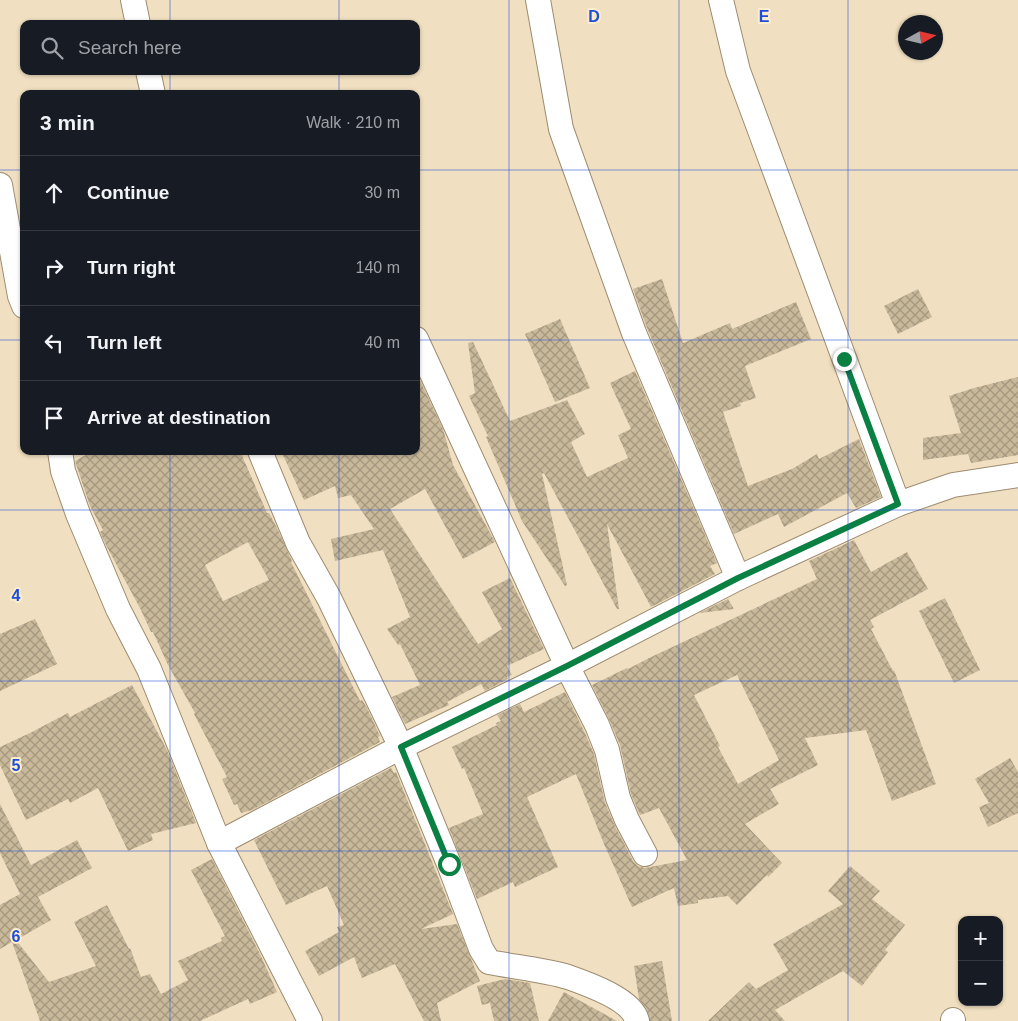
<!DOCTYPE html>
<meta charset="utf-8">
<style>
body{margin:0;font-family:Helvetica,sans-serif;background:#20242c;color:#f1f3f6}
.controls{position:absolute;right:15px;bottom:15px;display:grid;overflow:hidden;border-radius:10px;box-shadow:0 1px 4px #0004}
.controls button{width:45px;height:45px;display:grid;place-items:center;padding:0;border:0;border-bottom:1px solid #363941;background:#171b24;color:#f1f3f6;font:25px sans-serif}
.compass{position:absolute;left:898px;top:15px;width:45px;height:45px;border-radius:50%;background:#171b24;box-shadow:0 1px 4px #0004;rotate:82deg}
.stop{position:absolute;width:15px;height:15px;margin:-11px;border:4px solid #0b8043;border-radius:50%;background:#fff}
.stop.end{background:#0b8043;border-color:#fff;box-shadow:0 1px 5px #0008}
.list{margin:0;padding:0;list-style:none}
h2{display:flex;justify-content:space-between;align-items:center;height:65px;margin:0;padding:0 20px;font-size:21px}
h2 small{font-size:16px;font-weight:400;color:#9ea1a6}
.list li{display:grid;grid-template-columns:32px 1fr auto;gap:15px;align-items:center;box-sizing:border-box;height:75px;padding:0 20px;border-top:1px solid #363941}
.list b{display:block;font-size:19px;white-space:nowrap}
.list em{font-size:16px;font-style:normal;color:#9ea1a6}
.icon{flex:none;width:28px;height:28px;fill:none;stroke:currentColor;stroke-width:2;stroke-linecap:round;stroke-linejoin:round}
.map{position:relative;flex:none;width:1018px;height:1021px;overflow:hidden}
.search{position:absolute;background:#171b24;box-shadow:0 1px 4px #0004;left:20px;top:20px;width:400px;height:55px;display:flex;align-items:center;gap:12px;box-sizing:border-box;padding:0 18px;border-radius:10px;color:#9ea1a6;font-size:19px}
.panel{position:absolute;background:#171b24;box-shadow:0 1px 4px #0004;left:20px;top:90px;width:400px;height:365px;border-radius:10px}
.map>svg:first-child{display:block}
.building{fill:url(#building-cross-hatch);fill-rule:evenodd}
.lines{fill:none;stroke-linecap:round;stroke-linejoin:round}
.street-casing{stroke:#9d8c70;stroke-width:26}
.street{stroke:#fff;stroke-width:24}
.route{stroke:#0b8043;stroke-width:6}
.grid{fill:none;stroke:#1d4ed8;stroke-width:1;stroke-opacity:0.55}
.grid-label{font-size:16px;text-anchor:middle;font-weight:bold;fill:#1d4ed8;stroke:#fdeccd;stroke-width:4;stroke-linejoin:round;paint-order:stroke}
</style>
<div class="map">
<svg width="1018" height="1021" viewBox="0 0 1018 1021">
<defs>
<pattern id="building-cross-hatch" width="8" height="8" patternUnits="userSpaceOnUse" patternTransform="scale(1.25)"><rect width="8" height="8" fill="#c9b99b"/><path d="M0 0l8 8M0 8l8-8" fill="none" stroke="#a4977e"/></pattern>
</defs>
<rect width="100%" height="100%" fill="#f0dfc0"/>
<g class="building">
<path d="M662 279 683 343 730 323 732 329 796 302 811 339 745 366 756 398 740 403 741 406 723 412 748 486 792 469 817 454 819 459 859 439 881 497 856 508 847 493 784 527 778 514 734 534 647 328 633 289Z"/>
<path d="M918 289 932 317 898 334 884 306Z"/>
<path d="M560 319 590 388 555 402 525 334Z"/>
<path d="M473 342 510 421 567 400 585 434 571 442 587 477 628 458 618 435 631 429 610 383 635 371 717 563 710 566 715 574 651 607 607 524 619 609H617L544 473 542 474 567 585 565 586 522 521 486 437 488 436 469 396 475 393 468 343Z"/>
<path d="M416 372 443 429 453 465 495 542 463 559 425 489 390 509 478 644 502 629 482 592 510 578 544 649 507 666 512 675 507 677 508 679 485 691 481 684 447 702 449 705 405 724 392 697 420 685 400 644 398 645 387 629 410 617 383 550 335 561 331 539 374 529 351 495 338 498 335 486 304 500 281 451H416Z"/>
<path d="M1018 377V455L971 463 968 454 923 460V438L961 433 949 396 974 388Z"/>
<path d="M93 451H240L267 513H269L277 528 292 561 291 562 360 701 362 700 367 708 380 736 378 737 380 742 252 810 241 813 237 804 234 805 222 779 227 777 194 714 195 713 168 665 153 632H151L141 610 106 545 100 532 103 530 90 506 75 461ZM248 542 269 580 223 601 205 565Z"/>
<path d="M854 540 871 572 907 552 928 589 870 620 874 627 871 629 893 671 894 670 936 784 892 801 866 730 805 738 818 765 770 789 779 804 745 824 782 863 768 877 767 875 737 905 728 896 698 900V903L678 906 674 888 632 907 604 844 576 774 527 797 558 867 515 887 513 882 477 899 449 828 483 814 464 768 462 769 452 747 497 725 496 723 501 721 497 715 520 704 524 712 565 692 584 731 594 754 605 803 615 826 633 861 638 866 645 868 687 860 659 808 640 815 631 794 620 745 609 719 592 685 627 668 628 669 649 658 817 579 809 561ZM737 675 779 760 738 784 718 747 720 746 694 695Z"/>
<path d="M945 598 980 670 954 683 919 611Z"/>
<path d="M728 599 734 609 699 613Z"/>
<path d="M35 619 57 664 0 691V634Z"/>
<path d="M132 685 167 750 196 823 151 834 153 840 128 851 98 788 70 803 68 799 26 820 0 765V747L30 733 68 713 70 717Z"/>
<path d="M1010 758 1018 772V813L988 827 979 807 989 803 975 779Z"/>
<path d="M391 768 394 773 396 772 453 914 421 929 457 924 480 981 437 1003 441 1021H424L395 964 362 978 354 957 319 976 305 951 339 932 337 927 344 925 327 886 286 905 254 840Z"/>
<path d="M0 804 31 865 77 840 92 868 38 897 51 920 16 940 49 982 96 966 74 922 107 905 129 949 130 948 141 977 150 974 161 994 188 980 178 961 222 941 221 938 225 936 191 870 212 859 260 954 277 992 250 1004 248 999 200 1021H40L12 942 0 949V905L20 894 0 853Z"/>
<path d="M850 866 880 891 872 899 905 925 885 950 888 952 862 986 843 971 775 1010 785 1021H708L749 982 756 989 788 970 773 944 843 904 828 891Z"/>
<path d="M662 961 672 1021H650L646 1008 639 999 634 966Z"/>
<path d="M505 979 530 983 539 1021H494L490 1003 482 1005 477 986Z"/>
<path d="M564 992 617 1021H548Z"/>
</g>
<g class="lines">
<defs>
<g id="street">
<path d="M133 0 138 24"/>
<path d="M538 0 561 129 634 333 738 578"/>
<path d="M721 0 738 71 898 504"/>
<path d="M148 71 153 94"/>
<path d="M0 185 20 296 24 306"/>
<path d="M416 339 567 666 597 725 607 750 618 798 627 820 645 854"/>
<path d="M60 451 63 471 78 514 118 609 149 669 219 843 310 1021"/>
<path d="M260 451 298 543 329 598 401 747 449 864 481 949 489 962C514 967 545 970 568 977 588 984 633 1000 637 1021"/>
<path d="M219 843 401 747 567 666 738 578 898 504 953 485 1018 475"/>
<path d="M953 1020V1021"/>
</g>
</defs>
<use href="#street" class="street-casing"/>
<use href="#street" class="street"/>
</g>
<g class="lines">
<path class="route" d="M449 864 401 747 567 666 738 578 898 504 844 359"/>
</g>
<path class="grid" d="M170 0V24M339 0V24M509 0V1021M679 0V1021M848 0V1021M170 71V94M339 71V94M0 170H24M416 170H1018M0 340H24M416 340H1018M170 451V1021M339 451V1021M0 510H1018M0 681H1018M0 851H1018"/>
<g class="grid-label">
<text x="594" y="22">D</text>
<text x="764" y="22">E</text>
<text x="16" y="601">4</text>
<text x="16" y="771">5</text>
<text x="16" y="942">6</text>
</g>
</svg>
<div class="controls">
<button>+</button>
<button>−</button>
</div>
<svg class="compass" viewBox="-18 -18 36 36"><path d="M0-13l5 13h-10z" fill="#e53935"/><path d="M0 13l5-13h-10z" fill="#9ea1a6"/></svg>
<div class="stop" style="left:449px;top:864px"></div>
<div class="stop end" style="left:844px;top:359px"></div>
<div class="search"><svg class="icon" aria-label="search" viewBox="0 0 24 24"><circle cx="10" cy="10" r="6"/><path d="M15 15l6 6"/></svg>Search here</div>
<section class="panel">
<h2>3 min<small>Walk · 210 m</small></h2>
<ul class="list">
<li><svg class="icon" aria-label="ahead" viewBox="0 0 24 24"><path d="M12 20V5M6 11l6-6 6 6"/></svg><div><b>Continue</b></div><em>30 m</em></li>
<li><svg class="icon" aria-label="right" viewBox="0 0 24 24"><path d="M7 20v-9h11M14 6l5 5-5 5"/></svg><div><b>Turn right</b></div><em>140 m</em></li>
<li><svg class="icon" aria-label="left" viewBox="0 0 24 24"><path d="M17 20v-9H6M10 6l-5 5 5 5"/></svg><div><b>Turn left</b></div><em>40 m</em></li>
<li><svg class="icon" aria-label="arrive" viewBox="0 0 24 24"><path d="M6 21V4h12l-3 4 3 4H6"/></svg><div><b>Arrive at destination</b></div></li>
</ul>
</section>
</div>
